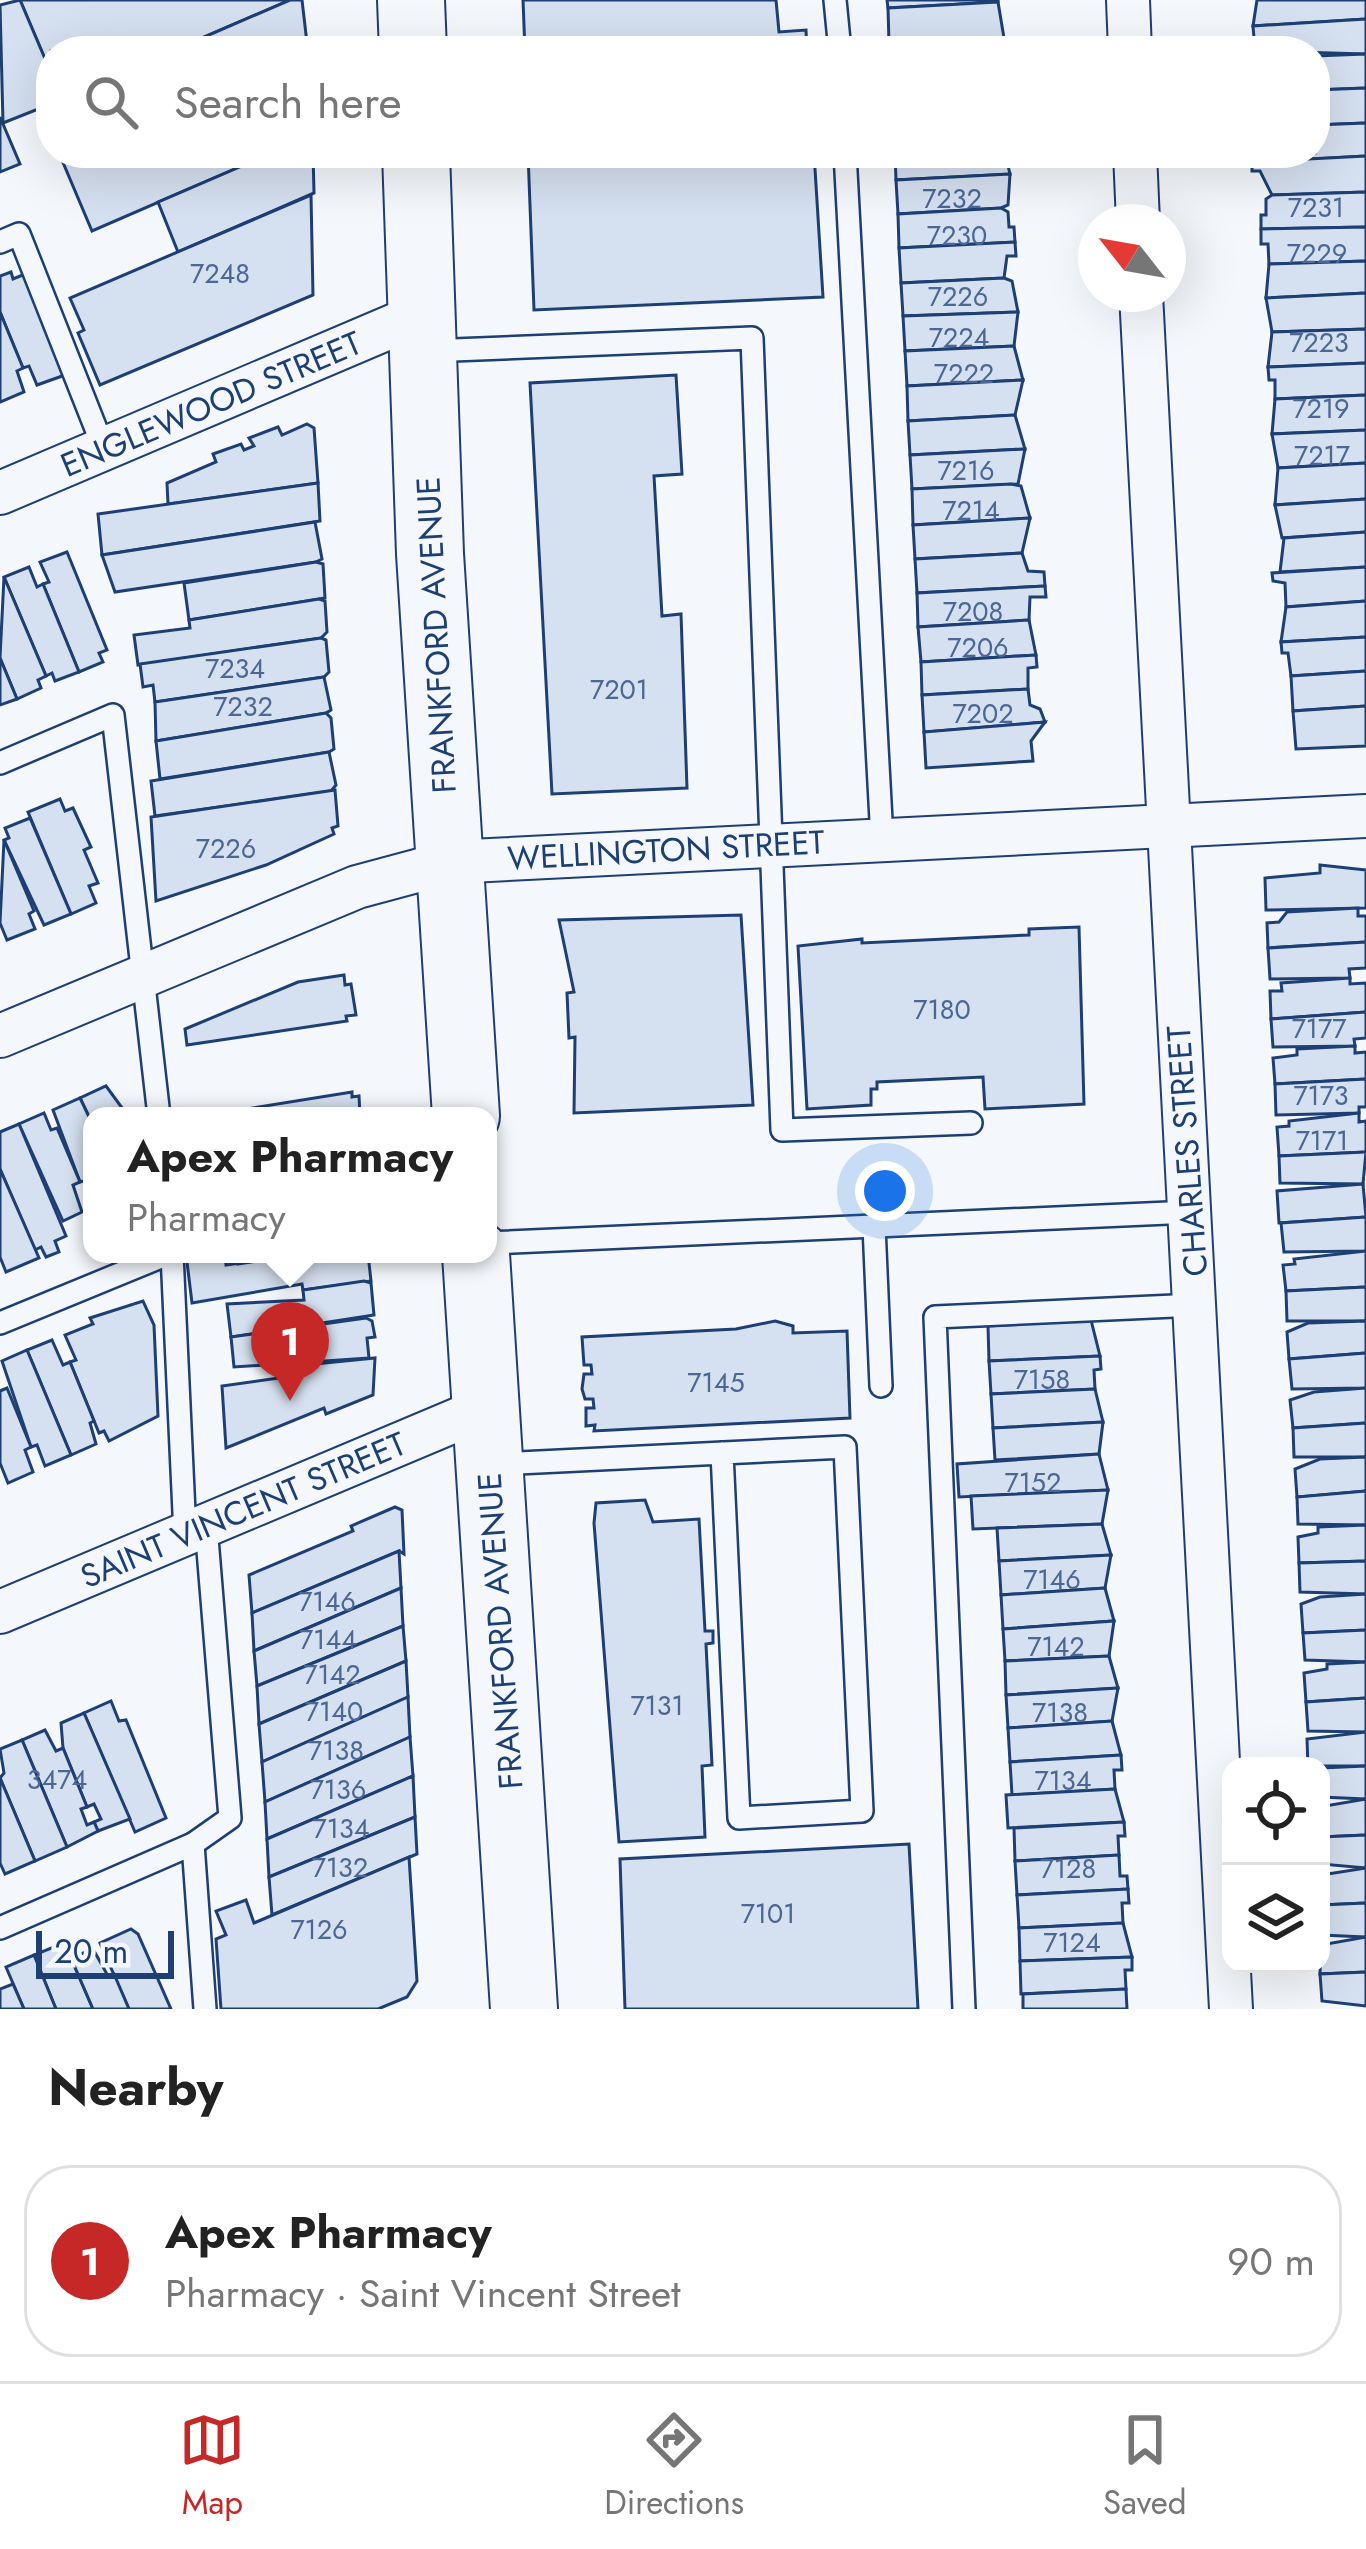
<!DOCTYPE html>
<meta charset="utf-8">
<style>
body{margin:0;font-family:Jost,sans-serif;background:#f2f2f2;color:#222}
.controls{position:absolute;right:36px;bottom:36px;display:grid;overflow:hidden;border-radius:24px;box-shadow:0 12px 48px #0002}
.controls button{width:108px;height:108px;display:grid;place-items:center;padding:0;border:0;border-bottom:3px solid #e0e0e0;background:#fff;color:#222;font:60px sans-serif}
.compass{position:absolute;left:1078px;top:204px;width:108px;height:108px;border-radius:50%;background:#fff;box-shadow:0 12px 48px #0002;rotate:301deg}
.scale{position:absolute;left:36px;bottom:30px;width:138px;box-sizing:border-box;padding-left:12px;border:6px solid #1d3f73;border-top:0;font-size:33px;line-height:42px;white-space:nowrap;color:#1d3f73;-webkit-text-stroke:9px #f4f7fb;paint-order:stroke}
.you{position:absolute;left:885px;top:1191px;width:42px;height:42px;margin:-30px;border:9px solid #fff;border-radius:50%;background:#1a73e8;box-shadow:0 0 0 18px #1a73e833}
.badge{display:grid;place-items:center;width:78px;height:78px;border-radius:50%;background:#c62828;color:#fff;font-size:39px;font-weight:700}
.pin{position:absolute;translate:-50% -99px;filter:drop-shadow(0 3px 6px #0008)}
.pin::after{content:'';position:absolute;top:63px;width:42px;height:36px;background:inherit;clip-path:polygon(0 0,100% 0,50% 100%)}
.popup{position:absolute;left:83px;top:1107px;width:414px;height:156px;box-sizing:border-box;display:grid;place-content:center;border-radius:24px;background:#fff;filter:drop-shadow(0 3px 9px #0005);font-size:39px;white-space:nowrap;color:#767676}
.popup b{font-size:45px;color:#222}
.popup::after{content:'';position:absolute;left:50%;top:100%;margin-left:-24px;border:24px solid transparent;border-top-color:#fff}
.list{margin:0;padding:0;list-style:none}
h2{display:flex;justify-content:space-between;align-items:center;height:156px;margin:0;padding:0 48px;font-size:51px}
h2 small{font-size:39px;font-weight:400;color:#767676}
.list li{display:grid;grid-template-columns:78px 1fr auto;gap:36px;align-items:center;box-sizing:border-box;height:192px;margin:0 24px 24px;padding:0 24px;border:3px solid #e0e0e0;border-radius:48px}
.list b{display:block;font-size:45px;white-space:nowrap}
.list p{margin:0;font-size:39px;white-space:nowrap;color:#767676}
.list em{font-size:39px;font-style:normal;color:#767676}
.icon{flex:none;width:66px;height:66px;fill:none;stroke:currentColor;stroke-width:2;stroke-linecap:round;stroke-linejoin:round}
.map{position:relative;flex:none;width:1366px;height:2009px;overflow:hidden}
.search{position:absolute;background:#fff;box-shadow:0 12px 48px #0002;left:36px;right:36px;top:36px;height:132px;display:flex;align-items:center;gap:30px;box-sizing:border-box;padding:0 42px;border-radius:48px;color:#767676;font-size:45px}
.sheet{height:372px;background:#fff}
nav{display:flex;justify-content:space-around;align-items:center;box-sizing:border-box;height:168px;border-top:3px solid #e0e0e0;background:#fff;font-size:33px;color:#767676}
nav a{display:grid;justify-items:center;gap:6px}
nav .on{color:#c62828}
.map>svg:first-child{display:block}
.building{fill:#d5e0f0;stroke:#1d3f73;stroke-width:3}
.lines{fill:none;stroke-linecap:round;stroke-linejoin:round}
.lane-casing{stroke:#1d3f73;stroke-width:26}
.street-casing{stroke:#1d3f73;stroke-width:46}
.primary-casing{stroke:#1d3f73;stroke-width:70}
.lane{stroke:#f4f7fb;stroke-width:21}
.street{stroke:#f4f7fb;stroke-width:42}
.primary{stroke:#f4f7fb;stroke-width:66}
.labels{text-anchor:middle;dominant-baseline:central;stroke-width:9;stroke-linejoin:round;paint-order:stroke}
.number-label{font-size:27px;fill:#4b6792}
.street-label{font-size:33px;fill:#1d3f73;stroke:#f4f7fb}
</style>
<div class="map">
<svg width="1366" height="2009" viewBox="0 0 1366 2009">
<rect width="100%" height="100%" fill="#f4f7fb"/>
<g class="building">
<path d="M20 0H290L172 51H51V73Z"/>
<path d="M20 0 51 73V104L3 123 0 5Z"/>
<path d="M290 0H302L307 43 288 51H172Z"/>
<path d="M523 0H776L779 32 806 30 807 51H525Z"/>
<path d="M887 0H998V2L888 8Z"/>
<path d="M1257 0H1366V19L1253 26Z"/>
<path d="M998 2 1004 38 889 43 888 8Z"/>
<path d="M1366 19V54L1259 51 1254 38 1253 26Z"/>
<path d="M1004 38 1000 51H890L889 43Z"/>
<path d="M1366 54V88L1315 90V56Z"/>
<path d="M1366 88V123L1315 125V90Z"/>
<path d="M0 117 20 164 0 172Z"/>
<path d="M1366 123V156L1259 162V153H1315V125Z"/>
<path d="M59 153H272L92 231Z"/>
<path d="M272 153H313L314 193 178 252 158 202Z"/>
<path d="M528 153H814L823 297 534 310Z"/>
<path d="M895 153H1005L1010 174 896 180Z"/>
<path d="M1366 156V192L1272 195 1260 171H1252V162Z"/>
<path d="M1010 174 1008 205 1001 208 898 214 896 180Z"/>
<path d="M1366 192V227L1261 229V215H1266V199L1272 195Z"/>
<path d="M311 195 313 295 100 385 78 333 84 330 70 298Z"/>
<path d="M1001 208 1008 212 1009 227H1014L1015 242 899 248 898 214Z"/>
<path d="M1366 227V261L1269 264 1268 244H1261V229Z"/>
<path d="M1015 242 1016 256H1007L1004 278 901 283 899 248Z"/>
<path d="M1366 261V293L1266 298 1269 264Z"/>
<path d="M11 272 13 279 25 274 65 375 37 385 29 366 23 368 0 312V276Z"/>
<path d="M1004 278 1012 281 1018 312 903 316 901 283Z"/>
<path d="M1366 293V329L1272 332 1266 298Z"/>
<path d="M0 312 23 368 17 371 24 392 0 402Z"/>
<path d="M1018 312 1014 346 905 351 903 316Z"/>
<path d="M1366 329V363L1268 367 1272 332Z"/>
<path d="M1014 346 1023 380 907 386 905 351Z"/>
<path d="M1366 363V395L1275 399V380H1269L1268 367Z"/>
<path d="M676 375 682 474 654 476 662 616 681 614 687 788 552 794 530 383Z"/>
<path d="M1023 380 1015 415 908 421 907 386Z"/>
<path d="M1366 395V430L1272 434 1275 399Z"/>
<path d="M1015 415 1025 449 910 455 908 421Z"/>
<path d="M307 424 314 428 318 483 168 504 167 483 216 462 213 454 241 444 244 450 254 446 249 438 278 427 282 435Z"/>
<path d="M1366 430V463L1278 468 1272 434Z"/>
<path d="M1025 449 1018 484 912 489 910 455Z"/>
<path d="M1366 463V499L1275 505 1278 468Z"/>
<path d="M318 483 320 521 102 555 98 514Z"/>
<path d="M1011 484 1021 486 1030 518 913 525 912 489Z"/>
<path d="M1366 499V532L1282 538 1275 505Z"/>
<path d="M1030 518 1022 553 915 559 913 525Z"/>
<path d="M315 522 322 559 316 562 115 592 102 555Z"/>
<path d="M1366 532V567L1280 572 1284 538Z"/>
<path d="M67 552 107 650 99 653 103 662 79 672 43 584 49 582 40 562Z"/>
<path d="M1022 553 1028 571 1044 572 1045 586 917 593 915 559Z"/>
<path d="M316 562 323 564 325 598 189 620 184 583Z"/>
<path d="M29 567 37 587 43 584 79 672 55 681 52 673 46 676 4 577Z"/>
<path d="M1366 567V601L1286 607 1285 583 1273 581 1272 573Z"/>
<path d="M4 577 46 676 38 680 41 688 17 699 0 658Z"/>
<path d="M1045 586 1046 597H1030L1029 620 918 627 917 593Z"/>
<path d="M319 599 325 601 327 632 321 638 138 665 134 635 190 628 189 620Z"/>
<path d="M1366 601V637L1281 642 1286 607Z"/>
<path d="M1029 620 1036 655 921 662 918 627Z"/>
<path d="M1366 637V671L1291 676 1288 653H1282L1281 642Z"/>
<path d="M321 638 326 640 329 672 324 677 155 702 153 685 143 687 140 664Z"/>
<path d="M1036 655 1037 667 1028 668V689L922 695 921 662Z"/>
<path d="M0 658 17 699 0 705Z"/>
<path d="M1366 671V706L1293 711 1291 676Z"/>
<path d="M324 677 331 710 326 713 156 741 155 702Z"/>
<path d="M1028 689 1030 705 1040 709 1045 722 924 732 922 695Z"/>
<path d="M1366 706V746L1296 749 1293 711Z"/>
<path d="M326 713 331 718 334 749 329 752 160 779 156 741Z"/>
<path d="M1045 722 1031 741 1033 761 926 768 924 732Z"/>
<path d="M329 752 336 785 331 791 155 816 151 781Z"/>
<path d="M335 790 338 826 332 828 334 834 266 865 156 901 151 817Z"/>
<path d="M60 799 65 811 73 808 91 847 84 850 98 883 89 886 96 903 71 914 28 812Z"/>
<path d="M30 818 71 914 44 925 4 840 9 838 5 828Z"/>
<path d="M4 840 34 911 29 914 35 929 7 940 0 923Z"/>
<path d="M1320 865 1366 870V908L1266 910 1265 878 1320 873Z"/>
<path d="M1358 908V916H1366V942L1268 948 1267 923 1279 922 1287 912Z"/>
<path d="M741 915 753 1105 574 1113 575 1037 569 1038 567 993 574 992 559 920Z"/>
<path d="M1079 927 1084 1104 985 1109 983 1077 877 1082V1089H871V1105L807 1109 798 946 862 939V943L1029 935V929Z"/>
<path d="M1366 942V968L1349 969 1350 978 1270 979 1268 948Z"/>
<path d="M344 975 345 985 351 984 356 1015 346 1016 347 1021 187 1045 185 1029 298 982Z"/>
<path d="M1350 978V984L1366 983V1012L1271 1019 1270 991H1282L1281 983Z"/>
<path d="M1366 1012V1038L1354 1039 1355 1046 1273 1047 1271 1019Z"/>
<path d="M1355 1046V1053L1366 1052V1079L1275 1084 1273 1058 1297 1055V1049Z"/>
<path d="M1366 1079V1107H1359V1113L1276 1115 1275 1084Z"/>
<path d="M106 1086 128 1116H92V1123L80 1098Z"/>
<path d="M352 1092V1097L359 1096 360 1116H203Z"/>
<path d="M80 1098 92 1123V1189L87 1180 80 1182 53 1110Z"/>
<path d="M44 1113 51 1130 57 1128 80 1182 73 1185 82 1212 63 1221 19 1124Z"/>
<path d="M1359 1113V1122L1366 1121V1152L1279 1156 1277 1127 1289 1126V1121Z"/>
<path d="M19 1124 66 1236 55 1241 59 1252 46 1257 41 1247 35 1250 0 1169V1132Z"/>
<path d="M1366 1152 1363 1184 1280 1183 1279 1156Z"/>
<path d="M0 1169 39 1258 6 1272 0 1257Z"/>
<path d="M1363 1184 1366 1217 1279 1223 1277 1191Z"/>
<path d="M1366 1217V1251L1284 1252 1281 1223Z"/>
<path d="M1366 1251V1287L1286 1291 1283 1265 1295 1264 1294 1259Z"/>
<path d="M186 1254H225L226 1265 302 1254H368L371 1281 303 1290 302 1284 192 1303Z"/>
<path d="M238 1254H302L238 1264Z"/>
<path d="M364 1281 371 1283 374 1315 231 1337 227 1304 304 1300 303 1290Z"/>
<path d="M1366 1287V1321H1287L1286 1291Z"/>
<path d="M143 1301 154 1325 158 1416 109 1441 104 1431 99 1433 70 1362 76 1360 65 1335 93 1324 90 1318Z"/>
<path d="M366 1318 372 1321 375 1337 367 1338 369 1358 234 1367 231 1337Z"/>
<path d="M1091 1320 1100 1356 989 1361 988 1326Z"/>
<path d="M775 1321 793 1326V1333L847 1331 850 1418 594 1431 595 1425 586 1426V1408H594L593 1399H585L582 1389 584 1374H592L591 1365H584L582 1337 736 1329Z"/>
<path d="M1366 1321V1353L1289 1359 1287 1332 1308 1323Z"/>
<path d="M52 1340 63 1365 70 1362 94 1421 90 1423 96 1444 71 1455 27 1350Z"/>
<path d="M27 1350 71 1455 45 1466 37 1445 31 1447 2 1361Z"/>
<path d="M1366 1353V1388L1292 1389 1289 1359Z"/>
<path d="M1100 1356 1101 1369 1094 1370 1095 1389 991 1394 989 1361Z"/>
<path d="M375 1358 373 1395 326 1414 324 1408 226 1448 222 1386 286 1377 285 1367Z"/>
<path d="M7 1388 31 1447 25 1450 33 1472 8 1483 0 1463V1391Z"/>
<path d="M1366 1388V1423L1293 1428 1290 1400 1314 1392Z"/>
<path d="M1095 1389 1103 1422 993 1428 991 1394Z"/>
<path d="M1103 1422 1099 1454 995 1460 993 1428Z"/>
<path d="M1366 1423V1457H1294L1293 1428Z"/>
<path d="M1099 1454 1108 1490 959 1497 957 1464Z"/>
<path d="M1366 1457V1491L1297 1497 1295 1469 1320 1459Z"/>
<path d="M1108 1490 1102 1524 973 1529 971 1496Z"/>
<path d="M1366 1491V1525L1298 1524 1297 1497Z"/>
<path d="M645 1500 653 1522 699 1519 705 1631H713V1643L706 1644 712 1765 702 1766 705 1837 619 1842 594 1523 596 1503Z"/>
<path d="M395 1507 402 1510 404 1554 399 1551 252 1613 249 1575 353 1531 351 1526Z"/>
<path d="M1102 1524 1111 1555 999 1561 997 1528Z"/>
<path d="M1366 1525V1561L1299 1563 1298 1537 1318 1533V1527Z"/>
<path d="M399 1551 401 1588 254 1651 252 1613Z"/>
<path d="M1111 1555 1105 1588 1001 1595 999 1561Z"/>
<path d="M1366 1561V1594L1300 1592 1299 1563Z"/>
<path d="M401 1588 403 1626 257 1686 254 1651Z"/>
<path d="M1105 1588 1114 1621 1003 1629 1001 1595Z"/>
<path d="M1366 1594V1630L1303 1633 1301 1604 1320 1597Z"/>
<path d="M1114 1621 1109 1656 1005 1661 1003 1629Z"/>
<path d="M403 1626 406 1661 259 1724 257 1686Z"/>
<path d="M1366 1630V1662L1305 1660 1303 1633Z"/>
<path d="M1109 1656 1118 1688 1006 1695 1005 1661Z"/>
<path d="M406 1661 408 1697 262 1762 259 1724Z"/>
<path d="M1366 1662V1698L1306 1702 1304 1673 1327 1669V1664Z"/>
<path d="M1118 1688 1112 1721 1008 1728 1006 1695Z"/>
<path d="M408 1697 410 1737 265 1802 262 1762Z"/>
<path d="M1366 1698V1732L1308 1731 1306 1702Z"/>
<path d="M111 1701 119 1721 126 1720 166 1818 135 1832 84 1713Z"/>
<path d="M84 1713 130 1819 98 1831 94 1822 101 1819 94 1804 87 1807 63 1748 61 1723Z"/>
<path d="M1112 1721 1121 1755 1010 1762 1008 1728Z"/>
<path d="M45 1730 56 1751 63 1748 87 1807 81 1809 87 1825 94 1822 98 1831 67 1847 22 1740Z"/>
<path d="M1366 1732V1766H1308L1307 1739Z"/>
<path d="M410 1737 413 1776 267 1839 265 1802Z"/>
<path d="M22 1740 67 1847 35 1861 0 1778 4 1773 0 1749Z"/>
<path d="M1121 1755 1122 1770H1114L1115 1789 1012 1795 1010 1762Z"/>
<path d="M1366 1766V1799L1321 1797V1768Z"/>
<path d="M413 1776 415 1817 269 1877 267 1839Z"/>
<path d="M0 1778 35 1861 5 1874 0 1863Z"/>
<path d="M1115 1789 1124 1822 1008 1828 1006 1795Z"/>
<path d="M1366 1799V1835L1321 1837 1325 1806Z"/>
<path d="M415 1817 417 1854 272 1915 269 1877Z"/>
<path d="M1124 1822 1125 1836H1118L1119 1855 1015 1861 1014 1828Z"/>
<path d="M1366 1835V1868L1321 1864V1837Z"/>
<path d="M909 1844 918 2009H625L620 1859Z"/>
<path d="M1119 1855 1120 1876H1127L1128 1889 1017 1895 1015 1861Z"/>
<path d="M409 1857 417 1981 407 1997 378 2009H221L216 1939 226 1935 216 1911 246 1900 254 1923Z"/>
<path d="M1366 1868V1903L1321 1905V1875Z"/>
<path d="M1128 1889 1129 1903H1122L1123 1923 1019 1928 1017 1895Z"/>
<path d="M1366 1903V1937L1321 1935V1905Z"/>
<path d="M1123 1923 1132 1957 1020 1961 1019 1928Z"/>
<path d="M131 1929 138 1934 171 2009H129L100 1943Z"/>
<path d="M1366 1937V1972L1320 1974 1321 1945Z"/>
<path d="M61 1944 71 1958 93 2009H56L34 1955Z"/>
<path d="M93 1949 108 1976 114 1974 129 2009H93L71 1958Z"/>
<path d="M34 1955 56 2009H24L6 1967Z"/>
<path d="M1132 1957V1970H1125L1126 1989 1021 1994 1020 1961Z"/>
<path d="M1366 1972V2006L1322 2001 1320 1974Z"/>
<path d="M13 1984 24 2009H0V1989Z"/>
<path d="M1126 1989 1127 2009H1023V1994Z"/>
</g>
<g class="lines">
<defs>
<g id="lane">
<path d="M835 0 840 51"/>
<path d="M845 153 882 839"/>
<path d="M0 242 19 234 104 449"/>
<path d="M428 351 752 338 782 1130 971 1123"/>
<path d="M0 763 113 715 159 1116"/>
<path d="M874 1226 881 1386"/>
<path d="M488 1243 1191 1212"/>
<path d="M172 1254 185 1534"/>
<path d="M0 1323 168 1254"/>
<path d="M496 1464 845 1447 862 1811 739 1818 722 1453"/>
<path d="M193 1844 230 1818 206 1526"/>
<path d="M0 1928 193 1844 205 2009"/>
<path d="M964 2009 935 1317 1196 1305"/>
</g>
<g id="street">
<path d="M1128 0 1130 51"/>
<path d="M1135 153 1138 222"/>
<path d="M1141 294 1231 2009"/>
<path d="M0 493 421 314"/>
<path d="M0 1036 357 887 450 862 1366 816"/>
<path d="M0 1612 485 1408"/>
</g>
<g id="primary">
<path d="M411 0 413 51"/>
<path d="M416 153 430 554 466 1116"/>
<path d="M476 1254 524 2009"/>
</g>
</defs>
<use href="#lane" class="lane-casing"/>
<use href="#street" class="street-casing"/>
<use href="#primary" class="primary-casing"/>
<use href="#lane" class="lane"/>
<use href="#street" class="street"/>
<use href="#primary" class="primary"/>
</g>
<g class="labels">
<g class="number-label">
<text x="952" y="198">7232</text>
<text x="1316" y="207">7231</text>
<text x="957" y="235">7230</text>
<text x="1317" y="253">7229</text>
<text x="220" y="273">7248</text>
<text x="958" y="296">7226</text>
<text x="959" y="337">7224</text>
<text x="1319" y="342">7223</text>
<text x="964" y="373">7222</text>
<text x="1321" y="408">7219</text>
<text x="1322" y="455">7217</text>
<text x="966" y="470">7216</text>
<text x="971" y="510">7214</text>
<text x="973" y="611">7208</text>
<text x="978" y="647">7206</text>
<text x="235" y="668">7234</text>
<text x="619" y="689">7201</text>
<text x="243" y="706">7232</text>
<text x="983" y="713">7202</text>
<text x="226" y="848">7226</text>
<text x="942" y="1009">7180</text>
<text x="1319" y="1028">7177</text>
<text x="1321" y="1095">7173</text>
<text x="1322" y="1140">7171</text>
<text x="1042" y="1379">7158</text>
<text x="716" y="1382">7145</text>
<text x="1033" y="1482">7152</text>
<text x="1052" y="1579">7146</text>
<text x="327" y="1601">7146</text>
<text x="328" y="1639">7144</text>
<text x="1056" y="1646">7142</text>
<text x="332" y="1674">7142</text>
<text x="657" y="1705">7131</text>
<text x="334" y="1711">7140</text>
<text x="1060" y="1712">7138</text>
<text x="336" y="1750">7138</text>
<text x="57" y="1779">3474</text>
<text x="1063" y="1780">7134</text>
<text x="338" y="1789">7136</text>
<text x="341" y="1828">7134</text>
<text x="340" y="1867">7132</text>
<text x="1068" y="1868">7128</text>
<text x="768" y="1913">7101</text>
<text x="319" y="1929">7126</text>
<text x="1072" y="1942">7124</text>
</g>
<g class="street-label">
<text transform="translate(211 404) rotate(-23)">ENGLEWOOD STREET</text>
<text transform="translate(436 635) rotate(-93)">FRANKFORD AVENUE</text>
<text transform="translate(666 850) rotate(-3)">WELLINGTON STREET</text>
<text transform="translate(1187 1151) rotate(-94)">CHARLES STREET</text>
<text transform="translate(243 1510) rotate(-23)">SAINT VINCENT STREET</text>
<text transform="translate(500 1631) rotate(-94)">FRANKFORD AVENUE</text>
</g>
</g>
</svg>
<div class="controls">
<button><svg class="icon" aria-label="locate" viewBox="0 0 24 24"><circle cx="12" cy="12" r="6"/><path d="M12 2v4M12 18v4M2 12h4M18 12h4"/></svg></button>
<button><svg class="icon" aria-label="layers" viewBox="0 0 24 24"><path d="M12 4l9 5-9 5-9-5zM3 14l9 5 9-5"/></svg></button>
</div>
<svg class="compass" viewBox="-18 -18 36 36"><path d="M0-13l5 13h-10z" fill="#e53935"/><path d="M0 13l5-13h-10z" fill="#767676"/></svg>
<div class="scale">20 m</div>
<div class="you"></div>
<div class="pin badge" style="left:290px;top:1401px">1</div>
<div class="popup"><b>Apex Pharmacy</b>Pharmacy</div>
<div class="search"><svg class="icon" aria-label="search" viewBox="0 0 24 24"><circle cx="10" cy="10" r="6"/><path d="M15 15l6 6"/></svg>Search here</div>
</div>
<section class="sheet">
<h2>Nearby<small></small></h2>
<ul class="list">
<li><span class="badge">1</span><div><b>Apex Pharmacy</b><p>Pharmacy · Saint Vincent Street</p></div><em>90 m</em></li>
</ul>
</section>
<nav>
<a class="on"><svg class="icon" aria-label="map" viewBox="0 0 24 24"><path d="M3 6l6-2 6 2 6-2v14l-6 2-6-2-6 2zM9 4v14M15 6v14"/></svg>Map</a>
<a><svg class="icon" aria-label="directions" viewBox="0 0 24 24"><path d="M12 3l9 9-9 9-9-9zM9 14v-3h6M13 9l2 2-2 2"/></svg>Directions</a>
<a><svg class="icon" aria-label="saved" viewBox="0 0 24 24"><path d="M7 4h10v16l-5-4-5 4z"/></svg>Saved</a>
</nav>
